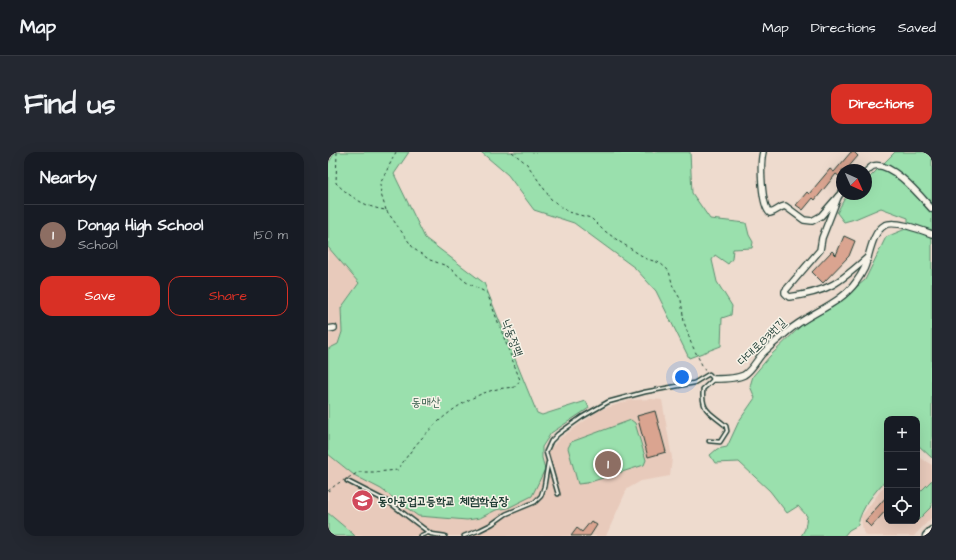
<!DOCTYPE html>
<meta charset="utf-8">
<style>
body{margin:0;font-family:"Architects Daughter","Poor Story",sans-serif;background:#242831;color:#f1f3f6}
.controls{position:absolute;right:12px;bottom:12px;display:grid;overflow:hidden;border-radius:8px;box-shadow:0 4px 16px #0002}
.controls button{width:36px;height:36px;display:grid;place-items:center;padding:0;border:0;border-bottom:1px solid #363941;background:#171b24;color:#f1f3f6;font:20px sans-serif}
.compass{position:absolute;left:508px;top:12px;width:36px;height:36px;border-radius:50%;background:#171b24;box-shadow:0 4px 16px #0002;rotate:135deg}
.you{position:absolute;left:354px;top:225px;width:14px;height:14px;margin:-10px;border:3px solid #fff;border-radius:50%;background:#1a73e8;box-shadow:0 0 0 6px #1a73e833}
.badge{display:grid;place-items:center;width:26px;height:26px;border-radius:50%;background:#d93025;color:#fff;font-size:13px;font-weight:700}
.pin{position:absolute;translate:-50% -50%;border:2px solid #fff;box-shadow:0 1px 4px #0006}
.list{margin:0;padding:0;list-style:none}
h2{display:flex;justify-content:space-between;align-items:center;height:52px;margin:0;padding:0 16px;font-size:17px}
h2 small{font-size:13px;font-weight:400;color:#9ea1a6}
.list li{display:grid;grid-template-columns:26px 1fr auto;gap:12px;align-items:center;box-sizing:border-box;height:60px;padding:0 16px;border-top:1px solid #363941}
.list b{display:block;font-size:15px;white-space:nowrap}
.list p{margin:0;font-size:13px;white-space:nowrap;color:#9ea1a6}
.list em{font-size:13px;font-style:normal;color:#9ea1a6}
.actions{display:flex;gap:8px;padding:12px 16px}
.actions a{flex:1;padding:9px 0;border:1px solid #d93025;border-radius:12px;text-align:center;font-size:14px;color:#d93025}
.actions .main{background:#d93025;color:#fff}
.icon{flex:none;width:22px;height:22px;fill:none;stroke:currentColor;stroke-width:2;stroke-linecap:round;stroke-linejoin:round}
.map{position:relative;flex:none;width:604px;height:384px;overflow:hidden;border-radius:12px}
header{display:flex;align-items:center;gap:24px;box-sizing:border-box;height:56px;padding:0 20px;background:#171b24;border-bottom:1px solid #363941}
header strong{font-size:19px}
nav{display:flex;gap:22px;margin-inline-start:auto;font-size:14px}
.intro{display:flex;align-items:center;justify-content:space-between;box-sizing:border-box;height:96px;padding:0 24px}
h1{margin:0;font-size:28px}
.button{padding:10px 18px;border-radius:12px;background:#d93025;color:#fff;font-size:14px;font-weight:700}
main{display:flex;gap:24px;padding:0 24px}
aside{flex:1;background:#171b24;border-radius:12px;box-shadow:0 4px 16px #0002}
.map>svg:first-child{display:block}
.built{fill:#e8cabb}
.green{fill:#9ae0ad;stroke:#5c8e70}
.building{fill:#daa490;stroke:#1f3d34}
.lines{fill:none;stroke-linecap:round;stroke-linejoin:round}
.service-casing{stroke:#1f3d34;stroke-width:5.5}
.minor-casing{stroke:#1f3d34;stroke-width:8}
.secondary-casing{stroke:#1f3d34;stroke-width:11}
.path{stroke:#1f3d34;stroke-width:1;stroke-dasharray:3 3;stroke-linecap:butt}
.service{stroke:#f7f3e8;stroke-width:2.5}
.minor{stroke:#f7f3e8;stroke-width:5.5}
.secondary{stroke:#f7f3e8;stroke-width:8}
.labels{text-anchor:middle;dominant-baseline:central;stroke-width:3;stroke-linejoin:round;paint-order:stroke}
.street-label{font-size:12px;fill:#1f3d34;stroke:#f7f3e8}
.park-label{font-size:12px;fill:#385e4c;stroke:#f7f3e8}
.poi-label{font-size:12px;font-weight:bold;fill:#1f3d34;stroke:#f7f3e8;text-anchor:start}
</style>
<header>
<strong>Map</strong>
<nav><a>Map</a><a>Directions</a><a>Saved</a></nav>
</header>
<div class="intro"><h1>Find us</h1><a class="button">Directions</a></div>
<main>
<aside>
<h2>Nearby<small></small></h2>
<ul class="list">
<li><span class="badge" style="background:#8d6e63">1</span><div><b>Donga High School</b><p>School</p></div><em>150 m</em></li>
</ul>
<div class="actions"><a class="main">Save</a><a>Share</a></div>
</aside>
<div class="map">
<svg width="604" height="384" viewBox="0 0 604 384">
<rect width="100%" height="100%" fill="#eedbce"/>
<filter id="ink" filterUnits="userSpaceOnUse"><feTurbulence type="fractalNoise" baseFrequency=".025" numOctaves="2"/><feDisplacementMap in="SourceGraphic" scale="8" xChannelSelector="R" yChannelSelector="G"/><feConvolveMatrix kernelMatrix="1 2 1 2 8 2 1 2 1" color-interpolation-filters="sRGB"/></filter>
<g filter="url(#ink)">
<g class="built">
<path d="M0 95 31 131 13 156 14 180 10 193 0 197Z"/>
<path d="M323 247 334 248 344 306 342 324 313 329 299 337 278 384H27L0 361V302L26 323 53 337 152 366 169 358 180 356 217 317 216 304 232 286 272 258 303 248Z"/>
<path d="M589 304 604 313V365L586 384H539L535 380 533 365 559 330V369H589Z"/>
</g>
<g class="green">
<path d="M7 0H81L66 22 97 86 156 131 209 261 214 263 258 249 261 256 223 281 214 295V306L217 317 204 344 180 356 168 358 152 366 139 368 90 364 53 337 26 323 0 302V197L10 192 14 180 13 156 31 131 0 95V12Z"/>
<path d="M153 0H362L364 41 382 67 418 71 421 83 425 90 424 96 405 97 404 107 400 112 387 103 384 108 389 130 404 154 403 163 394 166 393 194 361 206 328 139 307 116 246 71 206 58 180 23Z"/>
<path d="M567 0H604V306L589 292V267H559V327C548 338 532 357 530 373L521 378 516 384H473L477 377 479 364 470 354 459 361 442 339 411 310 387 311 382 303 389 297 399 295 411 269 427 246 422 234 425 224 442 204 475 172 505 155 537 128 558 85 580 76V66L553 56 527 67 516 70 509 61C519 42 516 42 538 42V29Z"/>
<path d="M303 268 307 271 318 308 316 313 259 331 250 332 240 296 243 290Z"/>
<path d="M604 328V354L589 369V343Z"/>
<path d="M0 361 25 382 27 384H0Z"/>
</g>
<g class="building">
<path d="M523 0H526L530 4 518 18H514V23L512 25 508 22 487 48 485 46 475 58 468 53 479 40 481 42 502 17 506 20Z"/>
<path d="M516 84 527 89 521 104 495 131 484 120 504 99 508 103Z"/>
<path d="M327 259 338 300 320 305 309 264Z"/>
<path d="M559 344V357L543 375 537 369Z"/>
<path d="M263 369 269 373 262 384H243L249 376 254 380Z"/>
</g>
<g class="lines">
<defs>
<g id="service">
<path d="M19 329 62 351 103 382 117 384"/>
<path d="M230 342 218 300 223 289 230 282 254 265 280 250 317 240 366 231 381 222 386 227 375 237C373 260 382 260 398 274L399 279 392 290 381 289"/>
<path d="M92 384 99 381H101"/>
<path d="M136 384 152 378 164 372 178 362 207 350 213 344 216 335 220 311"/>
</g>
<g id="minor">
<path d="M435 0C432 11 433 54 442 61 448 60 451 55 457 54L476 68 484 69 493 64 514 40"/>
<path d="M538 20C540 18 543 15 545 14 564 9 593 45 604 57"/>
<path d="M510 45 494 86 492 98 457 139V141L461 145C500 140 511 131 540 105"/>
<path d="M0 177 6 176"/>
<path d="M386 227C395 227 408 227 416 223 424 218 428 209 434 202 442 194 451 187 459 180 480 161 512 153 528 130 531 126 534 121 536 117 542 104 543 81 557 73 567 68 593 78 604 82"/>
</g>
<path id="secondary" d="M599 384 604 379"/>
</defs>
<use href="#service" class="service-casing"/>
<use href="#minor" class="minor-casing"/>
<use href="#secondary" class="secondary-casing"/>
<g class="path">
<path d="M9 0 8 31C22 45 39 56 58 58L86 97 102 108 119 114 138 130 159 141 192 228 187 235C179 236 170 236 162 239 125 250 90 285 70 318L48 320H31L20 326"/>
<path d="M184 0 199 12 223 47 240 60 263 66 274 77 292 90 319 107 332 111 341 119 345 135 353 148 356 170 363 191 377 219"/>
<path d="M58 58 53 42 52 32 68 0"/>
<path d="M0 339 9 332 16 328"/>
</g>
<use href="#service" class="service"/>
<use href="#minor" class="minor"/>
<use href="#secondary" class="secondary"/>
</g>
</g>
<defs>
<symbol id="school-disc" viewBox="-11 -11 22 22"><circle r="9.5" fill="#d1495b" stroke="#f7f3e8"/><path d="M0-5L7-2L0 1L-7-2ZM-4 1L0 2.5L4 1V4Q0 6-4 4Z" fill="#fff"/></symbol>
</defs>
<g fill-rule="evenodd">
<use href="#school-disc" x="22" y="336" width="25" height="25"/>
</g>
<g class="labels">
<g class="street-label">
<text transform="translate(184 186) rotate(69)">낙동정맥</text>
<text transform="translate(434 190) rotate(-44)">다대로83번길</text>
</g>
<g class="park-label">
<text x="98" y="250">동매산</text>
</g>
<g class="poi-label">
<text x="50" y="349">동아공업고등학교 체험학습장</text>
</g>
</g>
</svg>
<div class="controls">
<button>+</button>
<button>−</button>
<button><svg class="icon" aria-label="locate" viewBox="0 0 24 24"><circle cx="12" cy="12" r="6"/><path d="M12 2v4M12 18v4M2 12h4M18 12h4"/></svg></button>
</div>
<svg class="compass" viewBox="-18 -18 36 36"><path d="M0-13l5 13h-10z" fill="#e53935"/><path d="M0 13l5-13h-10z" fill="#9ea1a6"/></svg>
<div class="you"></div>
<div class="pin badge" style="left:280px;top:312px;background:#8d6e63">1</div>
</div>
</main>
